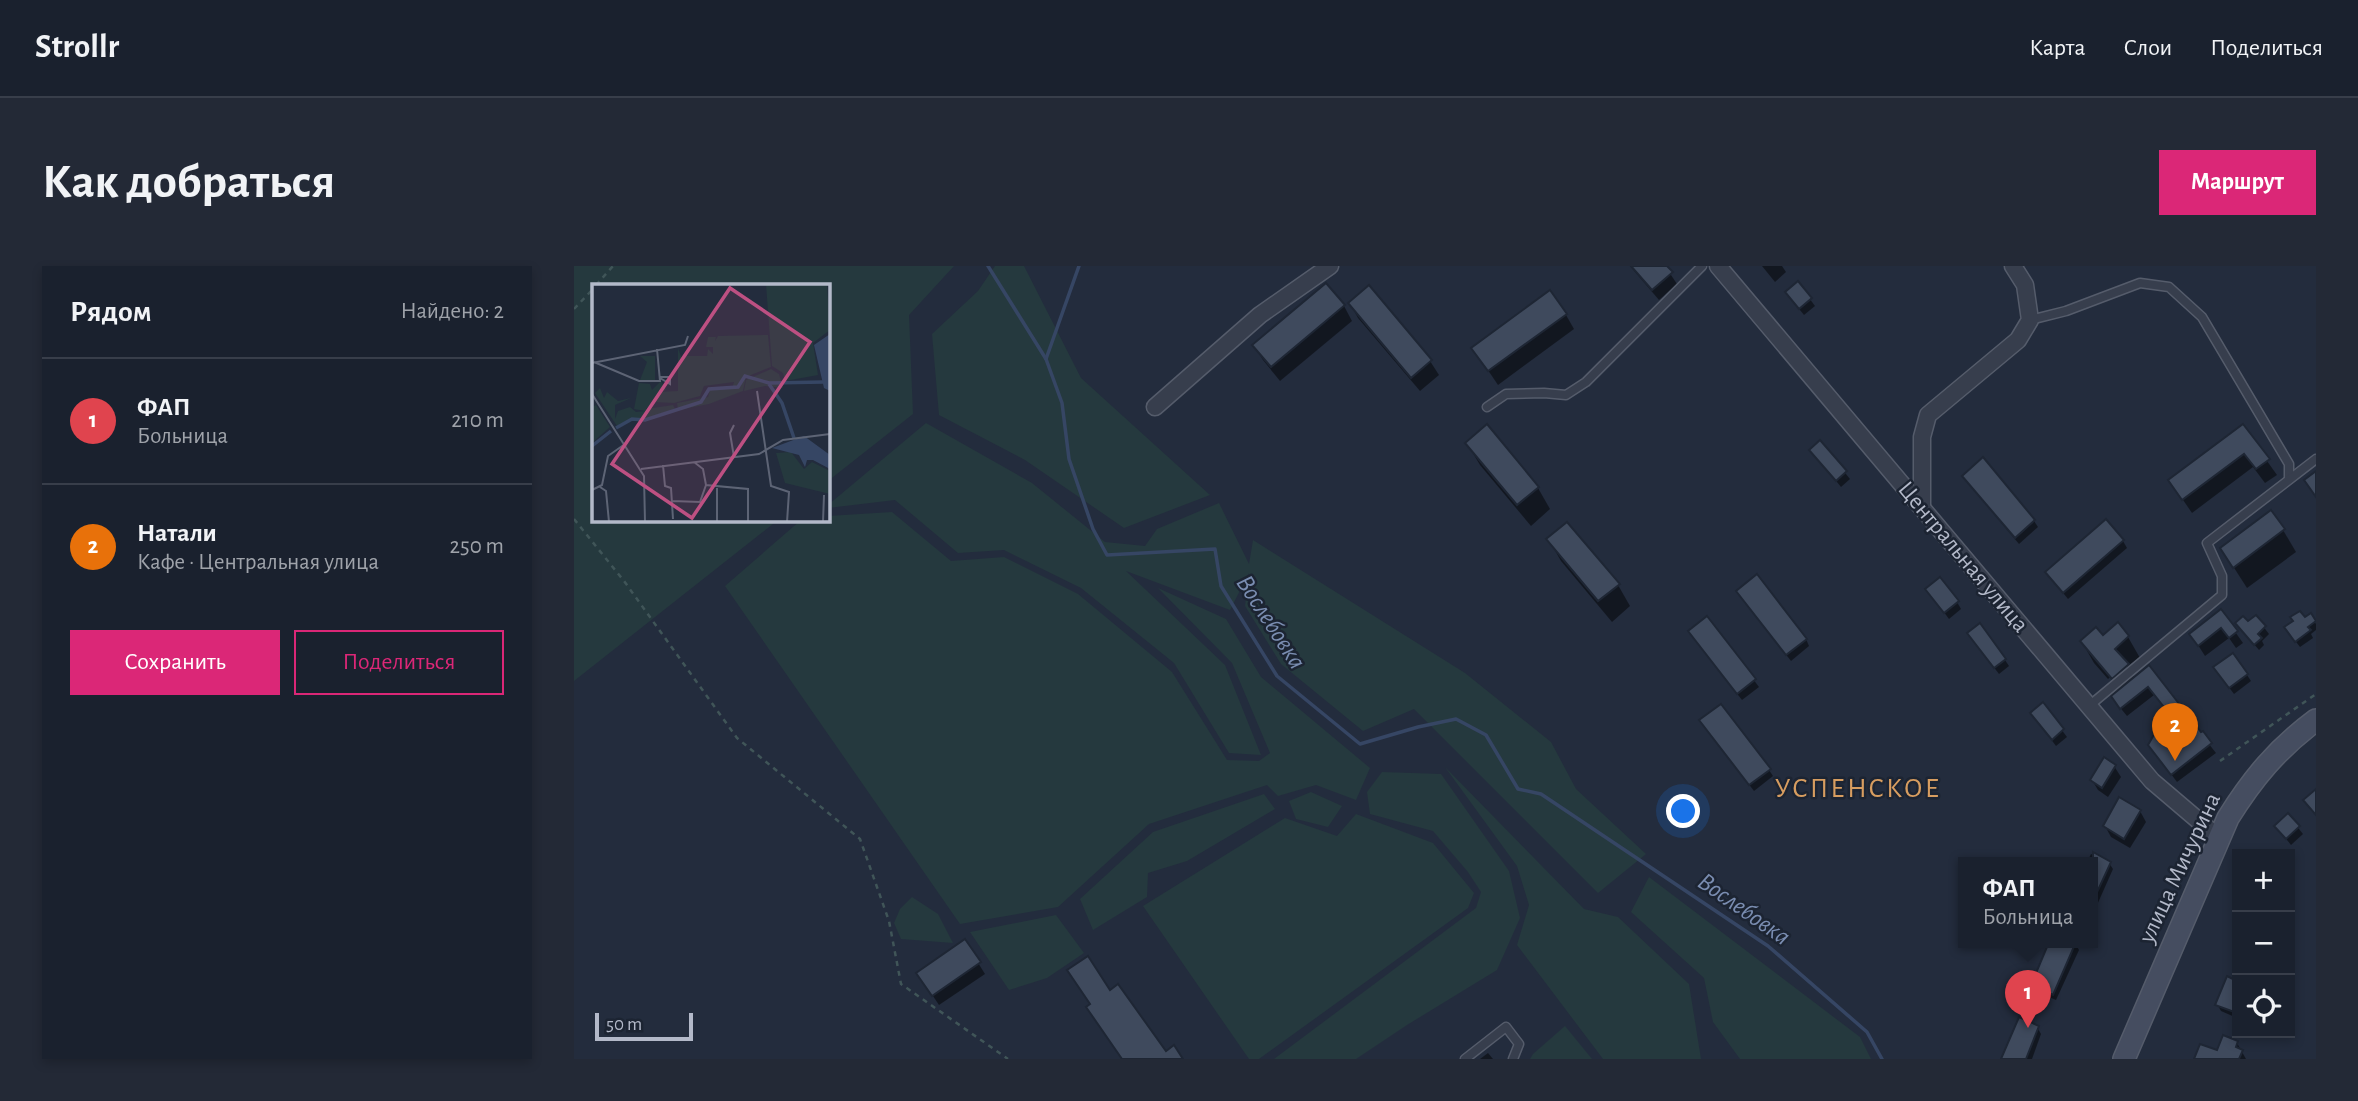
<!DOCTYPE html>
<html lang="ru">
<meta charset="utf-8">
<style>
body{margin:0;font-family:"Alegreya Sans",sans-serif;background:#232936;color:#f1f3f6}
.controls{position:absolute;right:21px;bottom:21px;display:grid;overflow:hidden;border-radius:0px;box-shadow:0 4px 10px #0003}
.controls button{width:63px;height:63px;display:grid;place-items:center;padding:0;border:0;border-bottom:2px solid #383e4a;background:#1a212e;color:#f1f3f6;font:35px sans-serif}
.scale{position:absolute;left:21px;bottom:18px;width:98px;box-sizing:border-box;padding-left:7px;border:4px solid #b3b9c9;border-top:0;font-size:19px;line-height:24px;white-space:nowrap;color:#b3b9c9;-webkit-text-stroke:5px #1c2432;paint-order:stroke}
.you{position:absolute;left:1110px;top:546px;width:24px;height:24px;margin:-18px;border:5px solid #fff;border-radius:50%;background:#1a73e8;box-shadow:0 0 0 10px #1a73e833}
.badge{display:grid;place-items:center;width:46px;height:46px;border-radius:50%;background:#db2777;color:#fff;font-size:23px;font-weight:700}
.pin{position:absolute;translate:-50% -58px;filter:drop-shadow(0 2px 4px #0008)}
.pin::after{content:'';position:absolute;top:37px;width:24px;height:21px;background:inherit;clip-path:polygon(0 0,100% 0,50% 100%)}
.popup{position:absolute;left:1384px;top:591px;width:140px;height:91px;box-sizing:border-box;display:grid;place-content:center;border-radius:0px;background:#1a212e;filter:drop-shadow(0 2px 5px #0005);font-size:23px;white-space:nowrap;color:#9fa3aa}
.popup b{font-size:26px;color:#f1f3f6}
.popup::after{content:'';position:absolute;left:50%;top:100%;margin-left:-14px;border:14px solid transparent;border-top-color:#1a212e}
.list{margin:0;padding:0;list-style:none}
h2{display:flex;justify-content:space-between;align-items:center;height:91px;margin:0;padding:0 28px;font-size:30px}
h2 small{font-size:23px;font-weight:400;color:#9fa3aa}
.list li{display:grid;grid-template-columns:46px 1fr auto;gap:21px;align-items:center;box-sizing:border-box;height:126px;padding:0 28px;border-top:2px solid #383e4a}
.list b{display:block;font-size:26px;white-space:nowrap}
.list p{margin:0;font-size:23px;white-space:nowrap;color:#9fa3aa}
.list em{font-size:23px;font-style:normal;color:#9fa3aa}
.actions{display:flex;gap:14px;padding:21px 28px}
.actions a{flex:1;padding:16px 0;border:2px solid #db2777;border-radius:0px;text-align:center;font-size:24px;color:#db2777}
.actions .main{background:#db2777;color:#fff}
.icon{flex:none;width:38px;height:38px;fill:none;stroke:currentColor;stroke-width:2;stroke-linecap:round;stroke-linejoin:round}
.map{position:relative;flex:none;width:1742px;height:793px;overflow:hidden;border-radius:0px}
header{display:flex;align-items:center;gap:42px;box-sizing:border-box;height:98px;padding:0 35px;background:#1a212e;border-bottom:2px solid #383e4a}
header strong{font-size:33px}
nav{display:flex;gap:38px;margin-inline-start:auto;font-size:24px}
.intro{display:flex;align-items:center;justify-content:space-between;box-sizing:border-box;height:168px;padding:0 42px}
h1{margin:0;font-size:49px}
.button{padding:18px 32px;border-radius:0px;background:#db2777;color:#fff;font-size:24px;font-weight:700}
main{display:flex;gap:42px;padding:0 42px}
aside{flex:1;background:#1a212e;border-radius:0px;box-shadow:0 4px 10px #0003}
.map>svg:first-child{display:block}
.green{fill:#25393e}
.shadow{fill:#0007}
.lines{fill:none;stroke-linecap:round;stroke-linejoin:round}
.stream{stroke:#364664;stroke-width:3.5}
.building{fill:#3f4a5d;stroke:#1e2634;stroke-width:2}
.lane-casing{stroke:#555c6b;stroke-width:11}
.street-casing{stroke:#555c6b;stroke-width:19}
.secondary-casing{stroke:#555c6b;stroke-width:24}
.path{stroke:#405558;stroke-width:2.5;stroke-dasharray:5 5;stroke-linecap:butt}
.lane{stroke:#373e4d;stroke-width:8}
.street{stroke:#373e4d;stroke-width:16}
.secondary{stroke:#454d60;stroke-width:21}
.labels{text-anchor:middle;dominant-baseline:central;stroke-width:5;stroke-linejoin:round;paint-order:stroke}
.street-label{font-size:24px;fill:#b3b9c9;stroke:#1c2432}
.water-label{font-size:26px;font-style:italic;fill:#7a8db1;stroke:#1c2432}
.quarter-label{font-size:28px;letter-spacing:2px;fill:#d79d60;stroke:#1c2432}
.inset-river{fill:none;stroke:#364664;stroke-width:3.5}
.inset-road{fill:none;stroke:#5d6475;stroke-width:2}
.view{fill:#bd5082;fill-opacity:0.15;stroke:#bd5082;stroke-width:3.5}
.inset-edge{fill:none;stroke:#b3b9c9;stroke-width:3.5}
</style>
<header>
<strong>Strollr</strong>
<nav><a>Карта</a><a>Слои</a><a>Поделиться</a></nav>
</header>
<div class="intro"><h1>Как добраться</h1><a class="button">Маршрут</a></div>
<main>
<aside>
<h2>Рядом<small>Найдено: 2</small></h2>
<ul class="list">
<li><span class="badge" style="background:#e0444e">1</span><div><b>ФАП</b><p>Больница</p></div><em>210 m</em></li>
<li><span class="badge" style="background:#e8710a">2</span><div><b>Натали</b><p>Кафе · Центральная улица</p></div><em>250 m</em></li>
</ul>
<div class="actions"><a class="main">Сохранить</a><a>Поделиться</a></div>
</aside>
<div class="map">
<svg width="1742" height="793" viewBox="0 0 1742 793">
<rect width="100%" height="100%" fill="#232c3d"/>
<g class="green">
<path d="M0 0H380L335 49 339 148 254 215V19H19V254H204L0 415Z"/>
<path d="M421 0H450L507 112 636 229 550 262 451 194 365 149 358 68 404 25Z"/>
<path d="M352 157 458 217 531 276 571 280 583 263 645 237 675 298 679 274 891 407 977 476 1002 523 1072 588 1024 627 840 443 789 465 707 398 671 340 675 307 656 344 552 305 651 399 687 489 655 487 600 397 507 322 430 284 384 287 321 234 254 242V239Z"/>
<path d="M318 246 377 295 430 291 504 328 598 406 653 494 685 495 696 487 658 397 584 322 652 353 687 411 796 502 782 534 742 519 704 530 693 519 575 558 484 641 386 658 151 320 227 254H254V250Z"/>
<path d="M871 501 1010 643 1044 651 1115 718 1127 793H1029L943 679 955 639 943 600Z"/>
<path d="M808 506 867 508 935 605 946 652 923 704 833 759 782 793H700L902 642 907 626 894 606 859 565 796 548 793 526Z"/>
<path d="M737 526 768 540 754 561 722 553 715 535Z"/>
<path d="M690 528 701 543 613 595 574 607 573 631 519 664 506 633 579 566Z"/>
<path d="M782 548 859 577 900 627 894 642 685 793H675L569 640 711 552 763 570Z"/>
<path d="M1075 611 1286 771 1297 793H1166L1139 756 1130 712 1057 646Z"/>
<path d="M338 631 364 648 379 677 327 673 320 657 326 643Z"/>
<path d="M482 649 510 687 473 712 435 724 396 666Z"/>
<path d="M991 760 1018 793H956L959 788Z"/>
</g>
<g class="shadow">
<path d="M1056 0H1091L1103 18 1085 34Z"/>
<path d="M1188 0H1208L1212 6 1201 16Z"/>
<path d="M1224 17 1241 40 1230 49 1217 33Z"/>
<path d="M752 19 770 40 778 55 706 115 689 94 680 79Z"/>
<path d="M776 37 856 95 865 109 846 125 784 52Z"/>
<path d="M992 49 1000 63 924 119 899 82Z"/>
<path d="M1668 160 1703 209 1691 217 1679 201 1618 247 1596 215Z"/>
<path d="M1246 176 1276 213 1267 221 1237 184Z"/>
<path d="M893 177 964 222 976 243 957 260 906 199Z"/>
<path d="M1394 217 1460 255 1464 261 1445 278Z"/>
<path d="M1709 264 1722 286 1673 322 1648 283Z"/>
<path d="M975 274 1044 319 1056 340 1038 356 987 295Z"/>
<path d="M1549 275 1553 282 1494 333 1473 307Z"/>
<path d="M1358 330 1383 336 1387 343 1375 353Z"/>
<path d="M1168 332 1232 373 1235 380 1217 395Z"/>
<path d="M1647 346 1669 377 1662 382 1655 372 1631 390 1617 368Z"/>
<path d="M1736 349 1742 358V364L1737 368 1739 372 1726 381 1716 368 1721 356Z"/>
<path d="M1682 351 1695 368 1688 375 1690 379 1685 384 1663 358H1674Z"/>
<path d="M1133 352 1185 421 1168 434 1120 372Z"/>
<path d="M1543 359 1554 371 1566 392 1555 402 1561 413 1574 401 1642 487 1603 516 1582 488 1598 452 1580 429 1553 450 1544 439 1545 426 1536 416 1553 402V397L1534 413 1520 397 1508 376 1529 372Z"/>
<path d="M1399 374 1431 394 1435 400 1425 408Z"/>
<path d="M1645 408 1673 409 1677 415 1660 428Z"/>
<path d="M1469 439 1493 471 1482 480 1458 448Z"/>
<path d="M1131 461 1195 504 1199 510 1180 525Z"/>
<path d="M1540 500 1547 511 1534 531 1524 524 1518 514Z"/>
<path d="M1566 545 1572 556 1556 582 1537 571 1531 560Z"/>
<path d="M1714 549 1729 568 1717 579 1702 560Z"/>
<path d="M1517 588 1535 597 1539 603 1519 648V596H1513Z"/>
<path d="M391 676 411 708 365 739 351 718Z"/>
<path d="M1501 677 1505 684 1482 734 1463 726 1459 719Z"/>
<path d="M1654 713 1663 717V752L1647 745 1643 738Z"/>
<path d="M1463 761 1467 768 1458 793H1429Z"/>
<path d="M1663 777 1672 793H1622L1644 786Z"/>
<path d="M914 787 919 793H906Z"/>
</g>
<g class="lines">
<g class="stream">
<path d="M414 0 472 93 488 137 495 193 519 263 533 289 641 283 647 320 703 410 786 478 844 461 882 453 912 469 944 523 967 528 1194 680 1293 766 1308 793"/>
<path d="M472 93 505 0"/>
</g>
</g>
<g class="building">
<path d="M1057 0H1093L1099 6 1078 24Z"/>
<path d="M1224 15 1238 32 1225 43 1211 26Z"/>
<path d="M752 17 771 39 697 101 678 79Z"/>
<path d="M795 19 858 94 837 112 774 37Z"/>
<path d="M976 24 993 48 914 105 897 82Z"/>
<path d="M913 158 965 221 943 239 891 177Z"/>
<path d="M1669 158 1696 193 1682 203 1670 188 1608 234 1594 214Z"/>
<path d="M1246 174 1273 205 1262 215 1235 184Z"/>
<path d="M1409 191 1461 254 1441 272 1388 210Z"/>
<path d="M1742 205V231L1730 214Z"/>
<path d="M1697 244 1711 263 1659 302 1646 282Z"/>
<path d="M1532 253 1550 274 1489 327 1471 306Z"/>
<path d="M993 256 1046 318 1024 335 972 273Z"/>
<path d="M1183 308 1233 373 1212 389 1162 325Z"/>
<path d="M1366 311 1385 335 1370 347 1351 323Z"/>
<path d="M1647 343 1664 365 1655 372 1647 362 1624 380 1615 368Z"/>
<path d="M1726 345 1731 351 1737 347 1742 355 1734 361 1737 364 1721 376 1710 361 1719 355 1716 351Z"/>
<path d="M1682 349 1692 360 1684 368 1688 372 1680 379 1661 357 1669 350 1674 355Z"/>
<path d="M1133 350 1182 413 1163 428 1114 365Z"/>
<path d="M1544 356 1555 370 1541 383 1555 398 1538 413 1506 375 1522 361 1529 369Z"/>
<path d="M1406 357 1432 393 1420 402 1393 367Z"/>
<path d="M1659 387 1674 408 1655 422 1639 401Z"/>
<path d="M1575 399 1627 466 1629 465 1638 477 1597 509 1574 479 1582 465 1579 463 1597 450 1574 421 1546 443 1537 430Z"/>
<path d="M1469 436 1490 463 1478 474 1456 447Z"/>
<path d="M1147 438 1197 503 1175 519 1125 454Z"/>
<path d="M1530 491 1542 499 1528 522 1516 514Z"/>
<path d="M1742 523V549L1729 534Z"/>
<path d="M1545 531 1567 544 1550 573 1529 560Z"/>
<path d="M1714 547 1726 560 1712 573 1700 560Z"/>
<path d="M1519 586 1537 596 1519 635Z"/>
<path d="M391 673 407 696 358 730 342 707Z"/>
<path d="M1475 676H1502L1479 729 1457 719Z"/>
<path d="M514 690 536 724 544 718 592 785 600 779 609 793H548L512 741 516 738 493 704Z"/>
<path d="M1653 710 1663 715V747L1641 739Z"/>
<path d="M1445 751 1465 760 1452 793H1427Z"/>
<path d="M1649 769 1664 775 1662 781 1669 784 1665 793H1620L1626 778 1643 784Z"/>
</g>
<g class="lines">
<defs>
<g id="lane">
<path d="M1456 54 1492 45 1566 17 1595 21 1628 51 1715 198V213"/>
<path d="M913 141 932 128 970 127 992 129 1012 116 1128 0"/>
<path d="M1515 440 1648 329V310L1633 277 1742 193"/>
<path d="M891 793 932 761 945 778 939 793"/>
</g>
<g id="street">
<path d="M1144 0 1578 515 1645 572"/>
<path d="M581 141 686 49 756 0"/>
<path d="M1348 242V171L1354 149 1444 74 1456 54 1451 19 1439 0"/>
</g>
<path id="secondary" d="M1550 793 1654 552C1679 512 1703 483 1742 454"/>
</defs>
<use href="#lane" class="lane-casing"/>
<use href="#street" class="street-casing"/>
<use href="#secondary" class="secondary-casing"/>
<g class="path">
<path d="M22 19 39 0"/>
<path d="M0 43 19 23"/>
<path d="M0 253 50 315 163 472 286 573 315 655 327 718 434 793"/>
<path d="M1646 495 1742 428"/>
</g>
<use href="#lane" class="lane"/>
<use href="#street" class="street"/>
<use href="#secondary" class="secondary"/>
</g>
<g class="labels">
<g class="street-label">
<text transform="translate(1389 291) rotate(50)">Центральная улица</text>
<text transform="translate(1606 602) rotate(-65)">улица Мичурина</text>
</g>
<g class="water-label">
<text transform="translate(697 356) rotate(57)">Вослебовка</text>
<text transform="translate(1170 643) rotate(35)">Вослебовка</text>
</g>
<g class="quarter-label">
<text x="1284" y="523">УСПЕНСКОЕ</text>
</g>
</g>
<g transform="translate(18 18)">
<rect width="238" height="238" fill="#232c3d"/>
<path d="M174 0H235L238 46 221 59 226 91 193 97 191 89 180 82ZM176 51 179 83 154 93 151 107 117 120 86 126 85 119 116 113 118 106 140 104 142 98 112 102 108 112 82 119 61 118 54 125 81 121 83 125 53 135 39 134 25 142 3 109 8 104 12 114 15 108 26 117 39 114 23 121V135L26 127 38 123 44 128 53 127 42 125 47 99 58 100 60 106 69 97 74 106 66 108 86 107V64L91 78 92 72H115L116 65 121 70V63H114L116 53H124L123 57 126 52ZM48 72H63V96H48L55 78ZM179 85 187 90 191 104 173 102 152 107 154 96ZM4 121 18 143 0 159V123ZM199 168 212 185 220 178 238 187V210L193 199 184 169Z" fill="#25393e"/>
<path d="M238 50V107L232 104 222 61ZM212 152 238 171V185L221 176H215L213 183 207 171 180 164Z" fill="#364664"/>
<path class="inset-river" d="M177 100 190 119 202 154M24 144 40 135 53 136 109 118 117 105 146 103 153 92 177 99 232 98M0 162 19 147"/>
<path class="inset-road" d="M2 78 47 97H68L65 65M0 79 93 61 96 52M68 93H78V100L68 94M165 107 179 202 197 208 195 238M0 110 52 192 53 238M142 173 138 149 142 141M102 178 111 185 114 201 156 205V238M71 181 73 202 79 204 81 235M49 185 167 170 191 156 238 150M8 203 14 207 17 238M125 204V238M0 206 10 201 16 172 33 160M80 217 108 218 114 201M231 238 232 211"/>
<path class="view" d="M138 4 218 58 100 234 20 180Z"/>
<rect width="238" height="238" class="inset-edge"/>
</g>
</svg>
<div class="controls">
<button>+</button>
<button>−</button>
<button><svg class="icon" aria-label="locate" viewBox="0 0 24 24"><circle cx="12" cy="12" r="6"/><path d="M12 2v4M12 18v4M2 12h4M18 12h4"/></svg></button>
</div>
<div class="scale">50 m</div>
<div class="you"></div>
<div class="pin badge" style="left:1454px;top:762px;background:#e0444e">1</div>
<div class="popup"><b>ФАП</b>Больница</div>
<div class="pin badge" style="left:1601px;top:495px;background:#e8710a">2</div>
</div>
</main>
